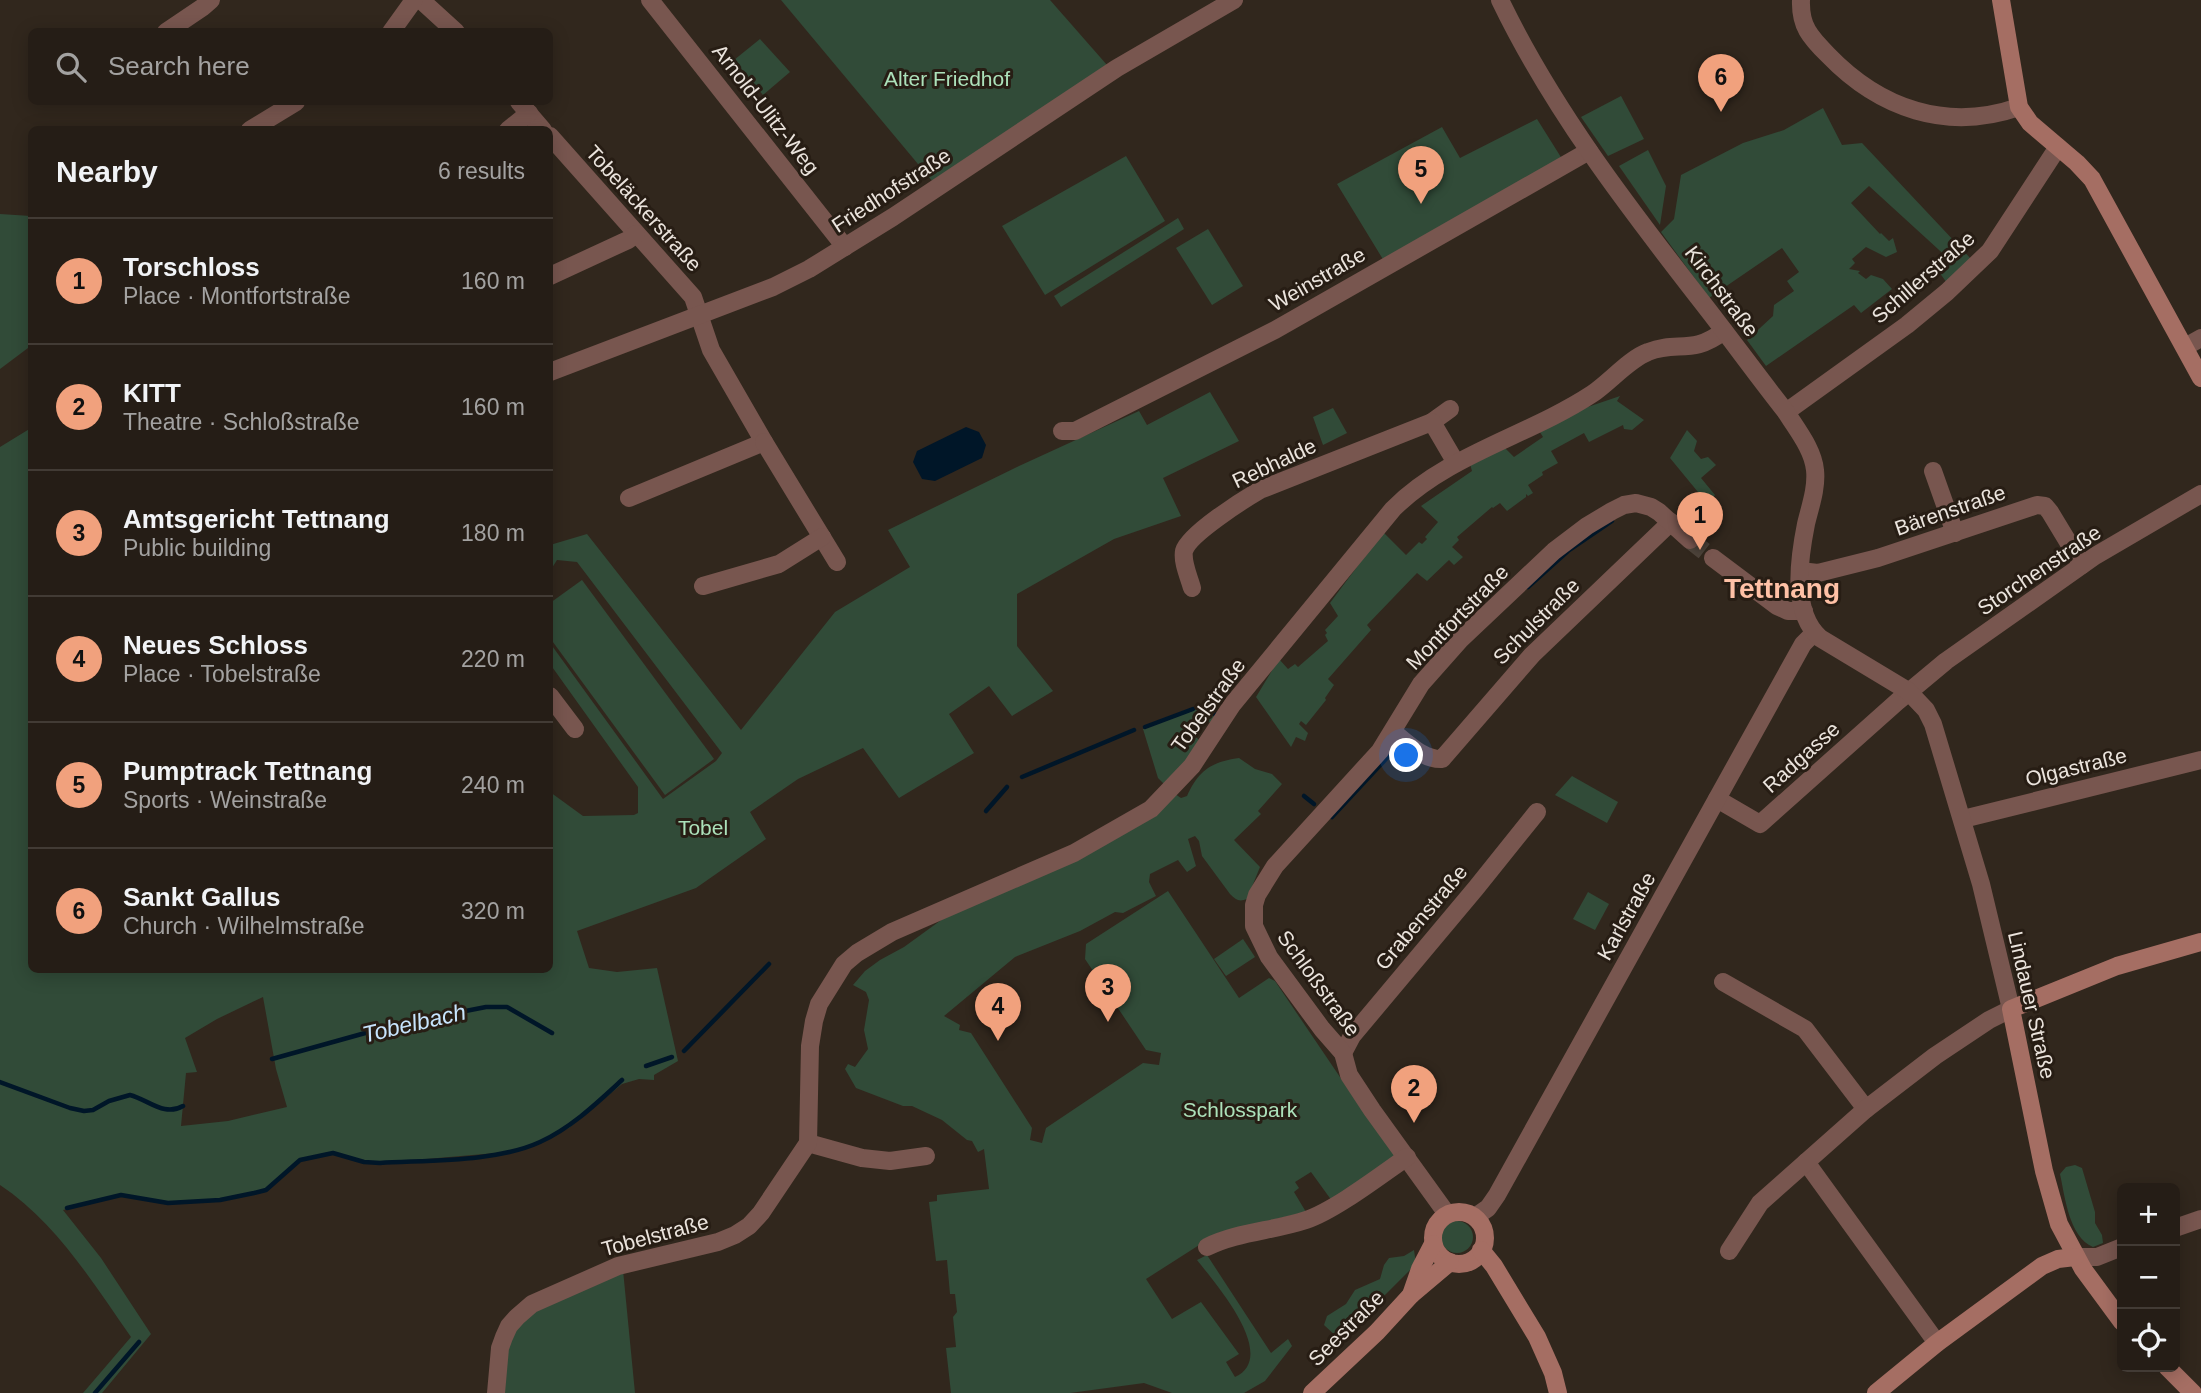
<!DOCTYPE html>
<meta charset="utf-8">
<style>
body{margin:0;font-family:Arial,sans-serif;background:#2d261f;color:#f1f3f6}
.controls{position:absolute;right:21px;bottom:21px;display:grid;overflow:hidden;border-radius:10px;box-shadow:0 4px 18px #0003}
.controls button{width:63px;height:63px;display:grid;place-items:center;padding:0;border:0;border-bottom:2px solid #423b35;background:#251d16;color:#f1f3f6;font:35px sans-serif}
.you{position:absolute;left:1407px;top:756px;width:24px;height:24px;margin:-18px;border:5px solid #fff;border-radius:50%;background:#1a73e8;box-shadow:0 0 0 10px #1a73e833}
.badge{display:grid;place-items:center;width:46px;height:46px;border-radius:50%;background:#f1a17d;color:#111;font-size:23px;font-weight:700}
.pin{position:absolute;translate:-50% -58px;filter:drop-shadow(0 2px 4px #0008)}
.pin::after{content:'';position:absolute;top:37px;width:24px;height:21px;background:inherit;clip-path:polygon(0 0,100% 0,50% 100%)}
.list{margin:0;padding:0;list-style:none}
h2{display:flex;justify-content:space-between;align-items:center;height:91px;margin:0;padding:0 28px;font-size:30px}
h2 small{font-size:23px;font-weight:400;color:#a3a2a1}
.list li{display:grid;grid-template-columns:46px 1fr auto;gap:21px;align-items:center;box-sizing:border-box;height:126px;padding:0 28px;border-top:2px solid #423b35}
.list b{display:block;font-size:26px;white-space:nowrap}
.list p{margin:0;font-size:23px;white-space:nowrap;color:#a3a2a1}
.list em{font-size:23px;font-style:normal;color:#a3a2a1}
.icon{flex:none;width:38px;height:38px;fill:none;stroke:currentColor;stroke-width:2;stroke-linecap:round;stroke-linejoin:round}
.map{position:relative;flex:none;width:2201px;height:1393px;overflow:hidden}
.search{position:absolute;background:#251d16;box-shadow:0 4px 18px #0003;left:28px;top:28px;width:525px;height:77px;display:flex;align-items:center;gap:18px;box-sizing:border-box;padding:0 24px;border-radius:10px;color:#a3a2a1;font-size:26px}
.panel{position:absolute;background:#251d16;box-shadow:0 4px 18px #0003;left:28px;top:126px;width:525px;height:847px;border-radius:10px}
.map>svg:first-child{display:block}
.green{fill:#314b38;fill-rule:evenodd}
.water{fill:#001628}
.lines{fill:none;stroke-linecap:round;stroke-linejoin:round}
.stream{stroke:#001628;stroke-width:4.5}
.minor-tunnel{stroke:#4d433a;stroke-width:18;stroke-dasharray:18 9;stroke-linecap:butt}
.minor{stroke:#78564f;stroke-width:18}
.tertiary{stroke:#78564f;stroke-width:18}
.secondary{stroke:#a56e63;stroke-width:18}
.labels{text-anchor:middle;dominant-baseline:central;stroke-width:6;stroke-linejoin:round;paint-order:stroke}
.park-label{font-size:21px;fill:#ace1ba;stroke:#271d14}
.street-label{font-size:21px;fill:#ebe4dd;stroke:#271d14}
.water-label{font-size:23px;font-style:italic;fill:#c7e4fd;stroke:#271d14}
.district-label{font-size:28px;font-weight:bold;fill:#ffc1a6;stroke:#271d14}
</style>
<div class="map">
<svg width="2201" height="1393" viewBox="0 0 2201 1393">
<rect width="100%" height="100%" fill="#31271d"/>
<g class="green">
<path d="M781 0H1050L1107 65 933 182Z"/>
<path d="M760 39 790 72 763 95 734 60Z"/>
<path d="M1621 96 1644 139 1608 156 1581 117Z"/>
<path d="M1823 108 1842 145 1862 143 1972 260 1947 283 1939 272 1950 260 1869 186 1851 203 1880 234 1881 233 1889 241 1893 238 1897 252 1886 257 1866 247 1852 259 1855 263 1849 269 1860 271 1858 273 1866 279 1871 275 1883 279 1892 289 1861 313 1854 305 1766 366 1747 340 1773 316 1774 305 1794 291 1787 281 1799 272 1782 248 1709 298 1661 232 1674 219 1681 175 1743 143 1784 130Z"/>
<path d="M1537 119 1564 162 1384 261 1337 184 1442 127 1460 158Z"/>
<path d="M1648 150 1666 186 1660 225 1619 166Z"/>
<path d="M1126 156 1165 221 1045 295 1002 226Z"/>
<path d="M0 214 31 216 32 345 0 369Z"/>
<path d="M1178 218 1184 229 1061 307 1054 296Z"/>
<path d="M1208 229 1243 286 1212 305 1176 248Z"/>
<path d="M1210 392 1239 441 1163 478 1181 516 1114 539 1017 594V646L1053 691 1012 716 989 686 949 714 974 753 899 798 863 748 798 779 750 812 766 839 696 888 577 931 589 968 617 972 657 968 678 1061 654 1075V1080L639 1079 622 1084 569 1128 519 1151 380 1163 364 1162 333 1153 300 1160 266 1190 254 1193 220 1200 168 1203 121 1195 63 1210 101 1258 151 1334 102 1393H83L131 1337C93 1283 56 1222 0 1185V447L31 428 32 970H550V792L583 816 634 815 638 813V787L550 664V643L663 799 716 761 722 753 577 562 557 560 550 571V545L587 534 741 730 835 612 910 567 888 530 1019 466 1139 411 1147 425ZM263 997 276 1069 287 1107 228 1121 181 1126 186 1073 197 1072 185 1038 217 1019Z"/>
<path d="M1620 396 1617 401 1644 420 1632 430 1624 429 1623 425 1589 442 1584 433 1551 451 1558 463 1542 472 1543 475 1528 485 1533 493 1528 496 1526 494V497L1507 511 1500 503 1493 508 1492 507 1457 537 1459 540 1452 547 1463 557 1454 565 1449 560 1427 581 1417 573 1367 625 1371 630 1328 679 1334 685 1325 698 1326 700 1306 725 1301 721 1299 724 1308 733 1305 741 1296 737 1291 747 1256 697 1279 659 1288 669 1295 664 1298 667 1328 641 1325 635 1327 633 1325 630 1338 616 1330 603 1383 532 1406 555 1419 542 1422 544 1427 539 1425 537 1438 522 1421 506 1472 471 1470 464 1502 445 1514 457 1543 437 1538 429 1576 411Z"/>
<path d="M1333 408 1347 433 1323 445 1313 417Z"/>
<path d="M1687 430 1697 441 1694 451 1701 459 1708 457 1716 465 1701 478 1715 495 1710 503H1707L1670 458Z"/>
<path d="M582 580 714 759 665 795 550 638V603Z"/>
<path d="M1208 705 1217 720 1214 725 1207 721 1194 735 1202 743 1166 786 1158 778 1143 729Z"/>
<path d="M1239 758 1255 769 1272 774 1282 784 1258 811 1261 814 1234 840 1260 867 1247 899C1239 902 1236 900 1230 894L1202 856 1199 841 1195 836 1188 839 1196 866 1187 872 1178 860 1150 874 1149 882 1156 896 1123 913 1115 912 1080 931 1015 957 944 1016 960 1025 959 1030 971 1033 1032 1128 1030 1140 1042 1143 1046 1128 1143 1063 1159 1065 1161 1053 1146 1050 1085 959 1086 944 1168 891 1239 998 1269 978 1275 981 1365 1114 1398 1156 1332 1201 1311 1172 1295 1182 1299 1188 1294 1192 1306 1212 1218 1233 1146 1279 1172 1319 1201 1302 1239 1354 1226 1362 1235 1377C1280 1356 1214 1282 1197 1260L1207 1255 1271 1353 1288 1339 1292 1346 1265 1381 1244 1393H1172L1144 1383 1070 1393H951L946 1348 956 1347 953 1317 957 1312 955 1294H950L947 1260 936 1261 929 1202 937 1201V1195L989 1189 984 1149 978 1152 972 1141 967 1140 942 1120 912 1106H903L856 1088 845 1069 848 1064 855 1067 868 1049 864 1030 869 1000 866 992 853 985 865 971 880 960 904 947 944 918 1175 794 1181 798 1187 796C1199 770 1211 762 1239 758Z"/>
<path d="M1572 776 1618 802 1607 823 1555 795Z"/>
<path d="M1588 892 1609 904 1595 930 1573 919Z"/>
<path d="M1243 939 1255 957 1226 976 1214 959Z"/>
<path d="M2075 1165 2082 1168 2095 1212V1223L2102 1235 2103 1243 2093 1247C2069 1237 2065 1197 2060 1174L2066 1167Z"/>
<circle cx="1457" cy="1237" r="16"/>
<path d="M1414 1250 1416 1264 1386 1294 1337 1337 1324 1325 1327 1316 1346 1304 1355 1290 1380 1279 1384 1265 1389 1258 1404 1256Z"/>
<path d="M623 1270 635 1393H501L507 1339 530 1311Z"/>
</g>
<path class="water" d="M966 427 979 432 986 445 982 458 935 481 922 479 913 462 917 451Z"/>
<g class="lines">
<g class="stream">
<path d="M1528 587 1568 551 1612 521"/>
<path d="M1207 704 1217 717"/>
<path d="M1145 727 1193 709"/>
<path d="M1022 777 1134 730"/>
<path d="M1304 796 1314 804"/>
<path d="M986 811 1007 787"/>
<path d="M1332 817 1397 747"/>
<path d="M684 1051 769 964"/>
<path d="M272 1059 394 1025 486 1007H507L552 1033"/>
<path d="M646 1066 672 1057"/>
<path d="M0 1082 70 1108 84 1111 93 1110 109 1101 130 1095C149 1100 164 1117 183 1106"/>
<path d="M67 1208 121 1195 168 1203 220 1200 254 1193 266 1190 300 1160 333 1153 364 1162 380 1163C428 1160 497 1162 540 1142 571 1128 597 1103 622 1080"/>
<path d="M95 1393 139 1342"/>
</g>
<path class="minor-tunnel" d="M1690 540 1713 558"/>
<g class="minor">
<path d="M421 0 456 32"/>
<path d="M650 0 845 247"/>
<path d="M1801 0C1800 26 1810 37 1828 55 1880 109 1947 132 2019 107"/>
<path d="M166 32 203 7 211 0"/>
<path d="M391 32 414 0"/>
<path d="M519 102 543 130"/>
<path d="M250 130 296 102"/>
<path d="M508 130 529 113"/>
<path d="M550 136 693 297 711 350 764 442 629 498"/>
<path d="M550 276 628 240 636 234"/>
<path d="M2185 347 2201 338"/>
<path d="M550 372 773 287 809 269 893 217 1117 68 1234 0"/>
<path d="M1786 412 1907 325 1947 292 1990 251 2058 147"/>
<path d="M1432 422 1450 409"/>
<path d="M1062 431H1075L1275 330 1589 151"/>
<path d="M764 442 837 562"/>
<path d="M1933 471 1955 533"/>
<path d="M1713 558 1777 606 1788 611H1804"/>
<path d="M1800 571 1818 573 1878 558 2037 505 2045 506 2050 512 2082 565"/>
<path d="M703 586 779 564 822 537"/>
<path d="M1192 588C1189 577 1182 562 1184 551 1189 534 1243 500 1260 490L1432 422 1456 463"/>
<path d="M550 696 575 729"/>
<path d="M1393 732C1408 743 1423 760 1442 759L1532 655 1671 522"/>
<path d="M1717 799 1760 824 1898 701 1946 661 2095 556 2201 494"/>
<path d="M1963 819 2201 760"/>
<path d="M1723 982 1805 1029 1866 1109"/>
<path d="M1343 1053 1352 1036 1476 888 1537 812"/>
<path d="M808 1143 862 1158 890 1161 926 1156"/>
<path d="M1806 1162 1937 1343"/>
<path d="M1447 1214 1372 1110 1349 1075 1343 1053 1322 1029 1269 957 1254 926V905L1257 895 1275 866 1380 751 1421 684 1460 640 1554 551 1587 526 1612 511 1624 505 1636 503 1651 507 1659 512 1690 540"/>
<path d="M1475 1217 1488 1208 1497 1195 1803 644 1814 633"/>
<path d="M2175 1228 2201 1219"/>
<path d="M1207 1247C1237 1232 1273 1231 1306 1220 1334 1211 1381 1175 1407 1157"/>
<path d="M1729 1251 1760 1203 1866 1109 1935 1056 1989 1020 2011 1009"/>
<path d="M2075 1257H2097L2122 1247"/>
<path d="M496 1393 500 1348 504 1337 509 1326 517 1317 532 1304 618 1266 718 1242 735 1235 749 1226 761 1213 808 1143 810 1046 814 1021 819 1004 844 964 857 953 892 932 1074 853 1151 809 1192 766 1232 705 1393 509C1448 454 1528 436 1592 394 1610 382 1629 359 1648 352 1678 340 1691 356 1724 331"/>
</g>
<path class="tertiary" d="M1500 0C1552 108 1625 203 1698 297 1728 335 1756 374 1786 412 1797 430 1813 449 1815 470 1817 488 1810 507 1806 524 1799 559 1791 612 1820 638L1908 691 1926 710 1933 724 1981 884 2011 1009"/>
<g class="secondary">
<path d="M2001 0 2019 107 2030 123 2077 163 2092 179 2201 378"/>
<circle cx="1459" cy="1238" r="26"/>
<path d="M1481 1250 1494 1266 1537 1337 1553 1373 1558 1393"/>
<path d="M1411 1295 1420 1269 1433 1244"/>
<path d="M2122 1322 2083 1269 2059 1224 2044 1171 2011 1009 2117 966 2201 942"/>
<path d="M2167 1367 2193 1393"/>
<path d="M1312 1393 1377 1332 1411 1295 1450 1262"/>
<path d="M1876 1393 1937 1343 2042 1266 2058 1259 2075 1257"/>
</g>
</g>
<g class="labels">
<g class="park-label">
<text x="947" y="78">Alter Friedhof</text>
<text x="703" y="827">Tobel</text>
<text x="1240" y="1109">Schlosspark</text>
</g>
<g class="street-label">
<text transform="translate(766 109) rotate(52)">Arnold-Ulitz-Weg</text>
<text transform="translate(891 190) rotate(-33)">Friedhofstraße</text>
<text transform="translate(644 208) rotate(48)">Tobeläckerstraße</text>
<text transform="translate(1923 277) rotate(-41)">Schillerstraße</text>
<text transform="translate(1317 279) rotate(-30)">Weinstraße</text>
<text transform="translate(1722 291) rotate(53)">Kirchstraße</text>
<text transform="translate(1274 463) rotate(-25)">Rebhalde</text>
<text transform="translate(1950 510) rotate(-19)">Bärenstraße</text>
<text transform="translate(2039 570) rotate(-34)">Storchenstraße</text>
<text transform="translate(1457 617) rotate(-46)">Montfortstraße</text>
<text transform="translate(1536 621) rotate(-45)">Schulstraße</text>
<text transform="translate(1208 705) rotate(-54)">Tobelstraße</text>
<text transform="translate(1801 757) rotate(-42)">Radgasse</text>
<text transform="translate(2076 767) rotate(-14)">Olgastraße</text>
<text transform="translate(1626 916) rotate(-61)">Karlstraße</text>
<text transform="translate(1421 917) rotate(-50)">Grabenstraße</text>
<text transform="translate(1319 983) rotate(54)">Schloßstraße</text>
<text transform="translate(2032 1005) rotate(77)">Lindauer Straße</text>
<text transform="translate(655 1235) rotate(-15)">Tobelstraße</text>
<text transform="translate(1346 1328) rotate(-45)">Seestraße</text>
</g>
<g class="water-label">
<text transform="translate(414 1023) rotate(-13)">Tobelbach</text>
</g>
<g class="district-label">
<text x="1782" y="588">Tettnang</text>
</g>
</g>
</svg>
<div class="controls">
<button>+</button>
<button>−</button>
<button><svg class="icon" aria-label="locate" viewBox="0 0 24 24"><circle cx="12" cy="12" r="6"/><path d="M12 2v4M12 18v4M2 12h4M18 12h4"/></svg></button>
</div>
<div class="you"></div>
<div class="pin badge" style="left:1700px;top:550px">1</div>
<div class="pin badge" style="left:1414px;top:1123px">2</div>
<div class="pin badge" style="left:1108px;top:1022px">3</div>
<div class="pin badge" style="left:998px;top:1041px">4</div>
<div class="pin badge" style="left:1421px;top:204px">5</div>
<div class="pin badge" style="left:1721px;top:112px">6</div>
<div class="search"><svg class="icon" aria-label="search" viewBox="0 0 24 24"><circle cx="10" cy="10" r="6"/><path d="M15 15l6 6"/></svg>Search here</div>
<section class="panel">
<h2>Nearby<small>6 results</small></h2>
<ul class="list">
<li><span class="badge">1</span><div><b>Torschloss</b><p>Place · Montfortstraße</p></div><em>160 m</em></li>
<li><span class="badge">2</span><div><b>KITT</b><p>Theatre · Schloßstraße</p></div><em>160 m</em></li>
<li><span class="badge">3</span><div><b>Amtsgericht Tettnang</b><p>Public building</p></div><em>180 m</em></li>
<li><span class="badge">4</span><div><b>Neues Schloss</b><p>Place · Tobelstraße</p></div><em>220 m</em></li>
<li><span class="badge">5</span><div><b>Pumptrack Tettnang</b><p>Sports · Weinstraße</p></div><em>240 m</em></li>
<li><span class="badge">6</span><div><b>Sankt Gallus</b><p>Church · Wilhelmstraße</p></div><em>320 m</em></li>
</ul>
</section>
</div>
